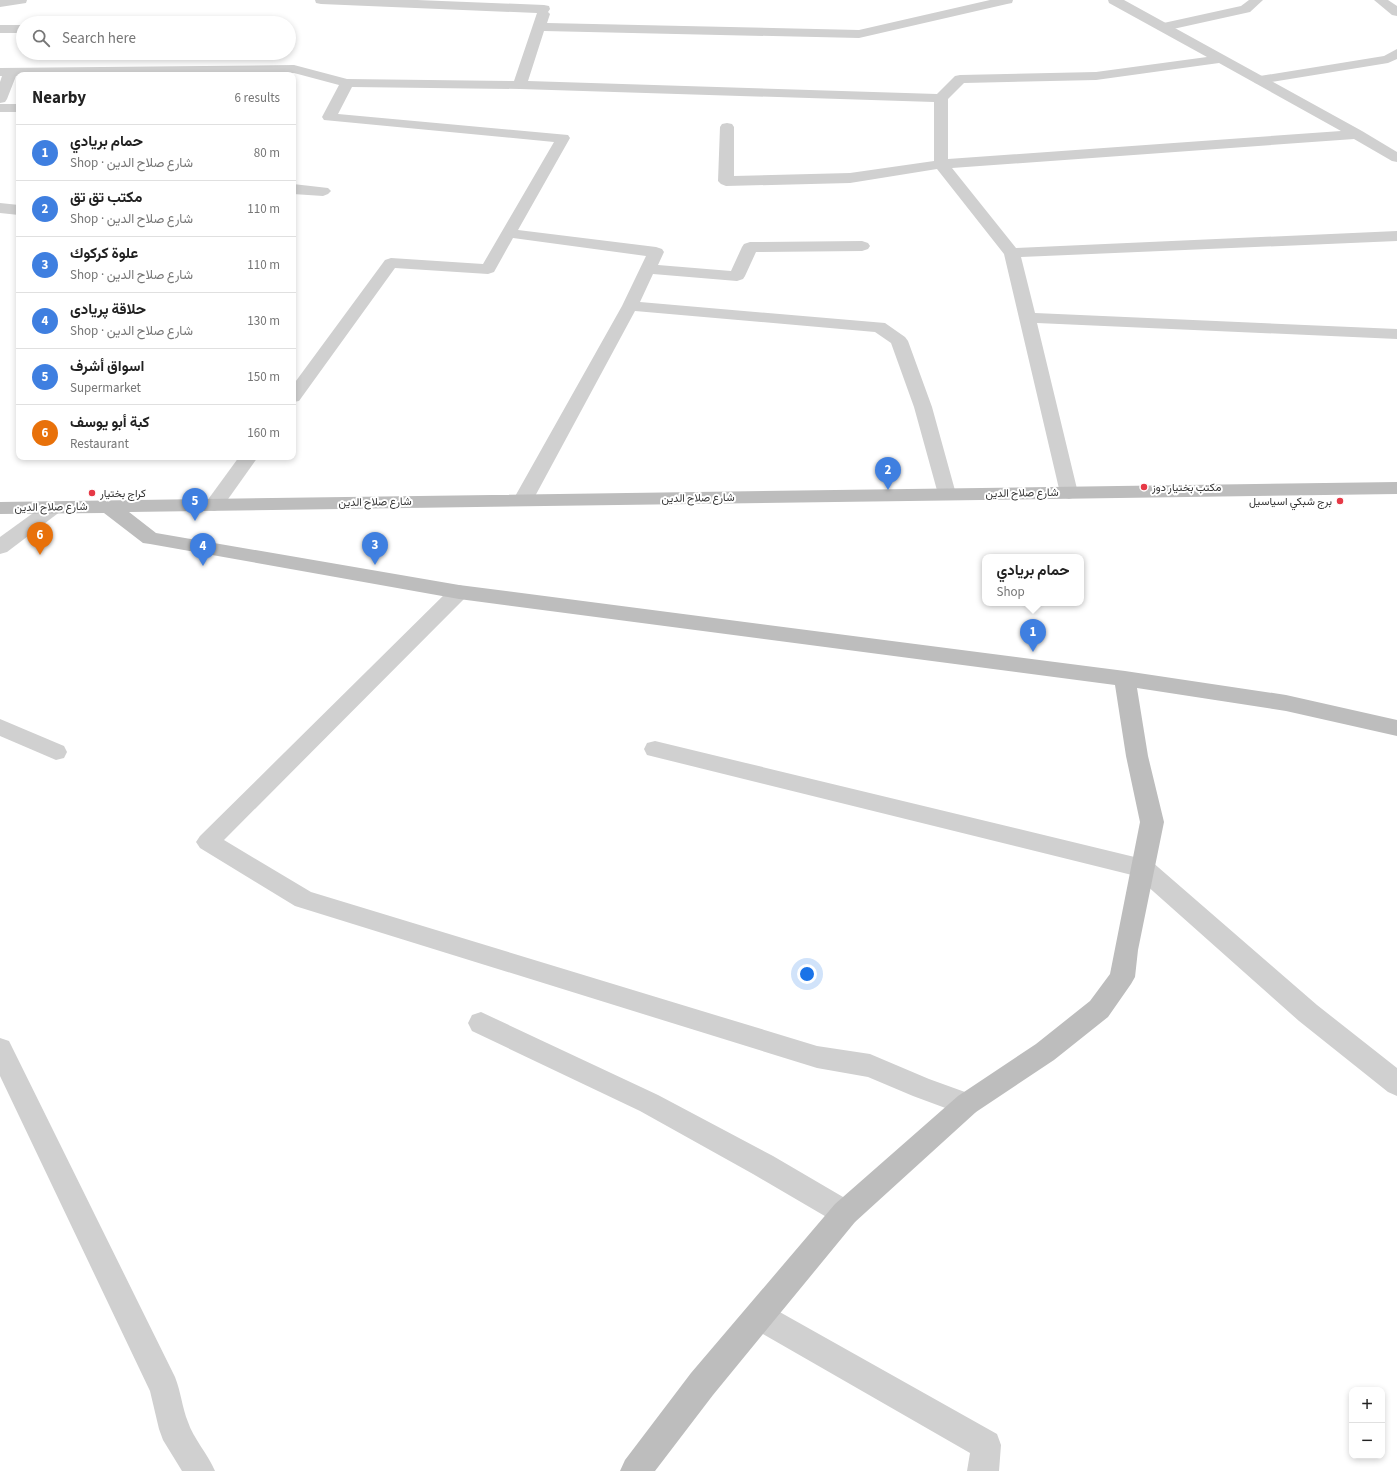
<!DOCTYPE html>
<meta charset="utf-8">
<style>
body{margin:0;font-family:"Source Sans 3",Vazirmatn,sans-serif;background:#f6f6f6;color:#222}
.controls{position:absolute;right:12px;bottom:12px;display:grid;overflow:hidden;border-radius:8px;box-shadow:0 2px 6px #0003}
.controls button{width:36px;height:36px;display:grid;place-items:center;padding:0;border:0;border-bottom:1px solid #e0e0e0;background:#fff;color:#222;font:20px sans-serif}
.you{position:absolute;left:807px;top:974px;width:14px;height:14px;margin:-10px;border:3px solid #fff;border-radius:50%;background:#1a73e8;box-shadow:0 0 0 6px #1a73e833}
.badge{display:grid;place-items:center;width:26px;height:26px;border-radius:50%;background:#e63946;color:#fff;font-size:13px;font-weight:700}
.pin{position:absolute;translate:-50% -33px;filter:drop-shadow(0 1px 2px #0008)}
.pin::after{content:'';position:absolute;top:21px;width:14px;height:12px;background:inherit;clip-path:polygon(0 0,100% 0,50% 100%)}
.popup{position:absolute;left:982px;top:554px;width:102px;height:52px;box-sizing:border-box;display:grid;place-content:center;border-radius:8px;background:#fff;filter:drop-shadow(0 1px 3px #0005);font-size:13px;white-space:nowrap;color:#767676}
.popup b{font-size:15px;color:#222}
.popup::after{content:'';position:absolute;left:50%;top:100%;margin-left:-8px;border:8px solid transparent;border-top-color:#fff}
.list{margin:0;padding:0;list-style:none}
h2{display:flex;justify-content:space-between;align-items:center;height:52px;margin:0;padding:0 16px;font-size:17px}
h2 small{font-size:13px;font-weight:400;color:#767676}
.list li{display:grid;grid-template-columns:26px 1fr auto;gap:12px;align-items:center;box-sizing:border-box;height:56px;padding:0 16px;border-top:1px solid #e0e0e0}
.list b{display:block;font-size:15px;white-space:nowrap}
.list p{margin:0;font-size:13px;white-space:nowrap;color:#767676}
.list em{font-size:13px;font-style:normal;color:#767676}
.icon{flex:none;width:22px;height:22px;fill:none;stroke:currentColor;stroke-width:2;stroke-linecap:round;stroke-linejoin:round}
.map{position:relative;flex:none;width:1397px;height:1471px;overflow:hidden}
.search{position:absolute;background:#fff;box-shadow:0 2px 6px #0003;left:16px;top:16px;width:280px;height:44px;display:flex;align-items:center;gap:10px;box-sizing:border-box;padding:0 14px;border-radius:22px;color:#767676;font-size:15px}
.panel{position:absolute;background:#fff;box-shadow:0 2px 6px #0003;left:16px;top:72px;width:280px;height:388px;border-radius:8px}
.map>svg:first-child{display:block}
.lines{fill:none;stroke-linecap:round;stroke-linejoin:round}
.lane{fill:#d0d0d0;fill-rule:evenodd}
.street{fill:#d0d0d0;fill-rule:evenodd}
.secondary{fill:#bdbdbd;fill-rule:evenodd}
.poi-dot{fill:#e63946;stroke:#fff;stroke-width:1.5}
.labels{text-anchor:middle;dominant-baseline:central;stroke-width:4;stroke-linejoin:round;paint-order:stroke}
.poi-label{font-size:11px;fill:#333;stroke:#fff;text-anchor:start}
.street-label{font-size:11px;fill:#333;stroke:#fff}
</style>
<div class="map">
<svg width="1397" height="1471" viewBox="0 0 1397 1471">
<rect width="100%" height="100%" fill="#fff"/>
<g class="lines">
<g class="lane">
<path d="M1249 0H1263L1250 12 1164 31 1159 30 1157 27 1159 24 1241 6Z"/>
<path d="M1374 0H1388L1397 6V16L1392 15Z"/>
<path d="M1397 49V59L1388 63 1260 84 1255 83 1253 80 1255 77 1260 76 1384 56Z"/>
</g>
<g class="street">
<path d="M0 0H27L26 3 0 7Z"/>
<path d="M315 0H417L544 5 549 6 550 9 548 12 550 14 547 23 859 30 990 0H1013L1012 3 1007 4 859 38 544 31 528 81 937 94 955 76 960 75 1096 72 1207 57 1109 3 1108 0H1124L1362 131 1397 152V162L1392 161 1354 139 952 168 1016 248 1397 231V241L1021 257 1035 313 1397 329V339L1037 323 1078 493 1076 497 1069 499 1062 497 1060 493 1004 254 937 169 850 183 726 186 721 184 718 181 720 127 722 124 727 123 732 124 734 127V176L850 173 934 161V102L520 89 352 87 338 114 568 135 570 138 518 230 656 247 662 249 664 252 658 265 731 271 742 247 744 244 750 242 862 241 868 243 870 246 868 249 862 251 756 252 745 276 743 279 737 281 653 274 640 302 885 323 905 337 908 341 932 407 956 494 954 498 947 500 940 498 938 494 914 407 891 343 875 332 635 311 533 500 530 504 523 506 516 504 513 500 622 306 646 256 513 238 494 272 488 274 395 268 299 401 293 402V385L385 260 391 258 483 264 554 142 324 120 322 117 339 85 294 73 19 75 16 76 7 99 5 102 0 103V82L2 76H0V68L294 65 347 79 514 81 537 13 321 4 316 3ZM1219 63 1341 131 948 159V99L964 83 1096 80Z"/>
<rect x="0" y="25" width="23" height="8"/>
<rect x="0" y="104" width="19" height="8"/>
<path d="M293 184 328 188 331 191 328 194 323 196 293 194Z"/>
<path d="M0 203 19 205V215L0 213Z"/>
<path d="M239 457H258L221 509 214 511 207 509 204 505Z"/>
<path d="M54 501 61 503 64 507 61 511 7 552 0 554V537L47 503Z"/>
<path d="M459 585 466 587 469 592 466 597 224 840 311 892 817 1046 870 1054 929 1079 976 1096 980 1104 976 1112 967 1116 913 1096 868 1077 817 1068 295 906 200 848 196 842 200 836 452 587Z"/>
<path d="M0 719 64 746 67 752 64 758 56 760 0 736Z"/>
<path d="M655 741 1151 861 1317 1005 1397 1068V1096L1388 1092 1299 1021 1136 876 647 755 644 749 647 743Z"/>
<path d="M481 1012 658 1095 773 1156 855 1204 859 1213 855 1222 845 1226 835 1222 753 1174 640 1111 472 1031 468 1023 472 1015Z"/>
<path d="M0 1038 9 1041 175 1377C181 1392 182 1407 188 1422 193 1438 208 1454 215 1471H182L163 1440 159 1429 150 1391 0 1076Z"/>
<path d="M759 1302 769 1306 997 1434 1001 1445 999 1471H967L970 1453 749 1326 744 1316 749 1306Z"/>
</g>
<path class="secondary" d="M1397 482V494L129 512 156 533 459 585 1125 671 1286 695 1397 720V736L1286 711 1137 688 1148 756 1164 822 1138 950 1135 977 1131 984 1108 1017 1054 1060 976 1112 855 1222 713 1395 655 1471H620L625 1460 691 1373 835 1204 958 1096 1036 1044 1090 1001 1110 974 1140 822 1126 756 1115 685 459 599 150 544 143 543 104 513 0 514V502Z"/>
</g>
<g class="poi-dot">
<circle cx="1144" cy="487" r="4"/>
<circle cx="92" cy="493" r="4"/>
<circle cx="1340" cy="501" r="4"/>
</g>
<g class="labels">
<g class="poi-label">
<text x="1152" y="487">مكتب بختيار دوز</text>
<text x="100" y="493">كراج بختيار</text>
<text x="1332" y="501" text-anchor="end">برج شبکي اسیاسیل</text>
</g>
<g class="street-label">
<text transform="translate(1022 493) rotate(-1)">شارع صلاح الدين</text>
<text transform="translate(698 498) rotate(-1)">شارع صلاح الدين</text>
<text transform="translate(375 502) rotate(-1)">شارع صلاح الدين</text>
<text transform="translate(51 507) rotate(-1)">شارع صلاح الدين</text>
</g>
</g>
</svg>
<div class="controls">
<button>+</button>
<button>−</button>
</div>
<div class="you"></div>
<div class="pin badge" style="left:1033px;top:652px;background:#3f7fe0">1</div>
<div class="popup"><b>حمام بريادي</b>Shop</div>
<div class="pin badge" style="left:888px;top:490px;background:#3f7fe0">2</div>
<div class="pin badge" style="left:375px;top:565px;background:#3f7fe0">3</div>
<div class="pin badge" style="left:203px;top:566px;background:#3f7fe0">4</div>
<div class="pin badge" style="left:195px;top:521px;background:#3f7fe0">5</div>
<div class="pin badge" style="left:40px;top:555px;background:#e8710a">6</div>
<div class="search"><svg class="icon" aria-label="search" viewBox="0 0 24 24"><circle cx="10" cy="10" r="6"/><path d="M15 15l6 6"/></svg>Search here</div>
<section class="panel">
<h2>Nearby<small>6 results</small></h2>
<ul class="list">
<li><span class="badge" style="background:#3f7fe0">1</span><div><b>حمام بريادي</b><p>Shop · شارع صلاح الدين</p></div><em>80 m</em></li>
<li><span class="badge" style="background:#3f7fe0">2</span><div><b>مکتب تق تق</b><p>Shop · شارع صلاح الدين</p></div><em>110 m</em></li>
<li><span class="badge" style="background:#3f7fe0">3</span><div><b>علوة كركوك</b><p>Shop · شارع صلاح الدين</p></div><em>110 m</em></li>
<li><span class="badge" style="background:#3f7fe0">4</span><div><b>حلاقة پریادی</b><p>Shop · شارع صلاح الدين</p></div><em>130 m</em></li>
<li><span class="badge" style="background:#3f7fe0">5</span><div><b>اسواق أشرف</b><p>Supermarket</p></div><em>150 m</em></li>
<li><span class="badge" style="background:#e8710a">6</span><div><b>كبة أبو يوسف</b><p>Restaurant</p></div><em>160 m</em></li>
</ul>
</section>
</div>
